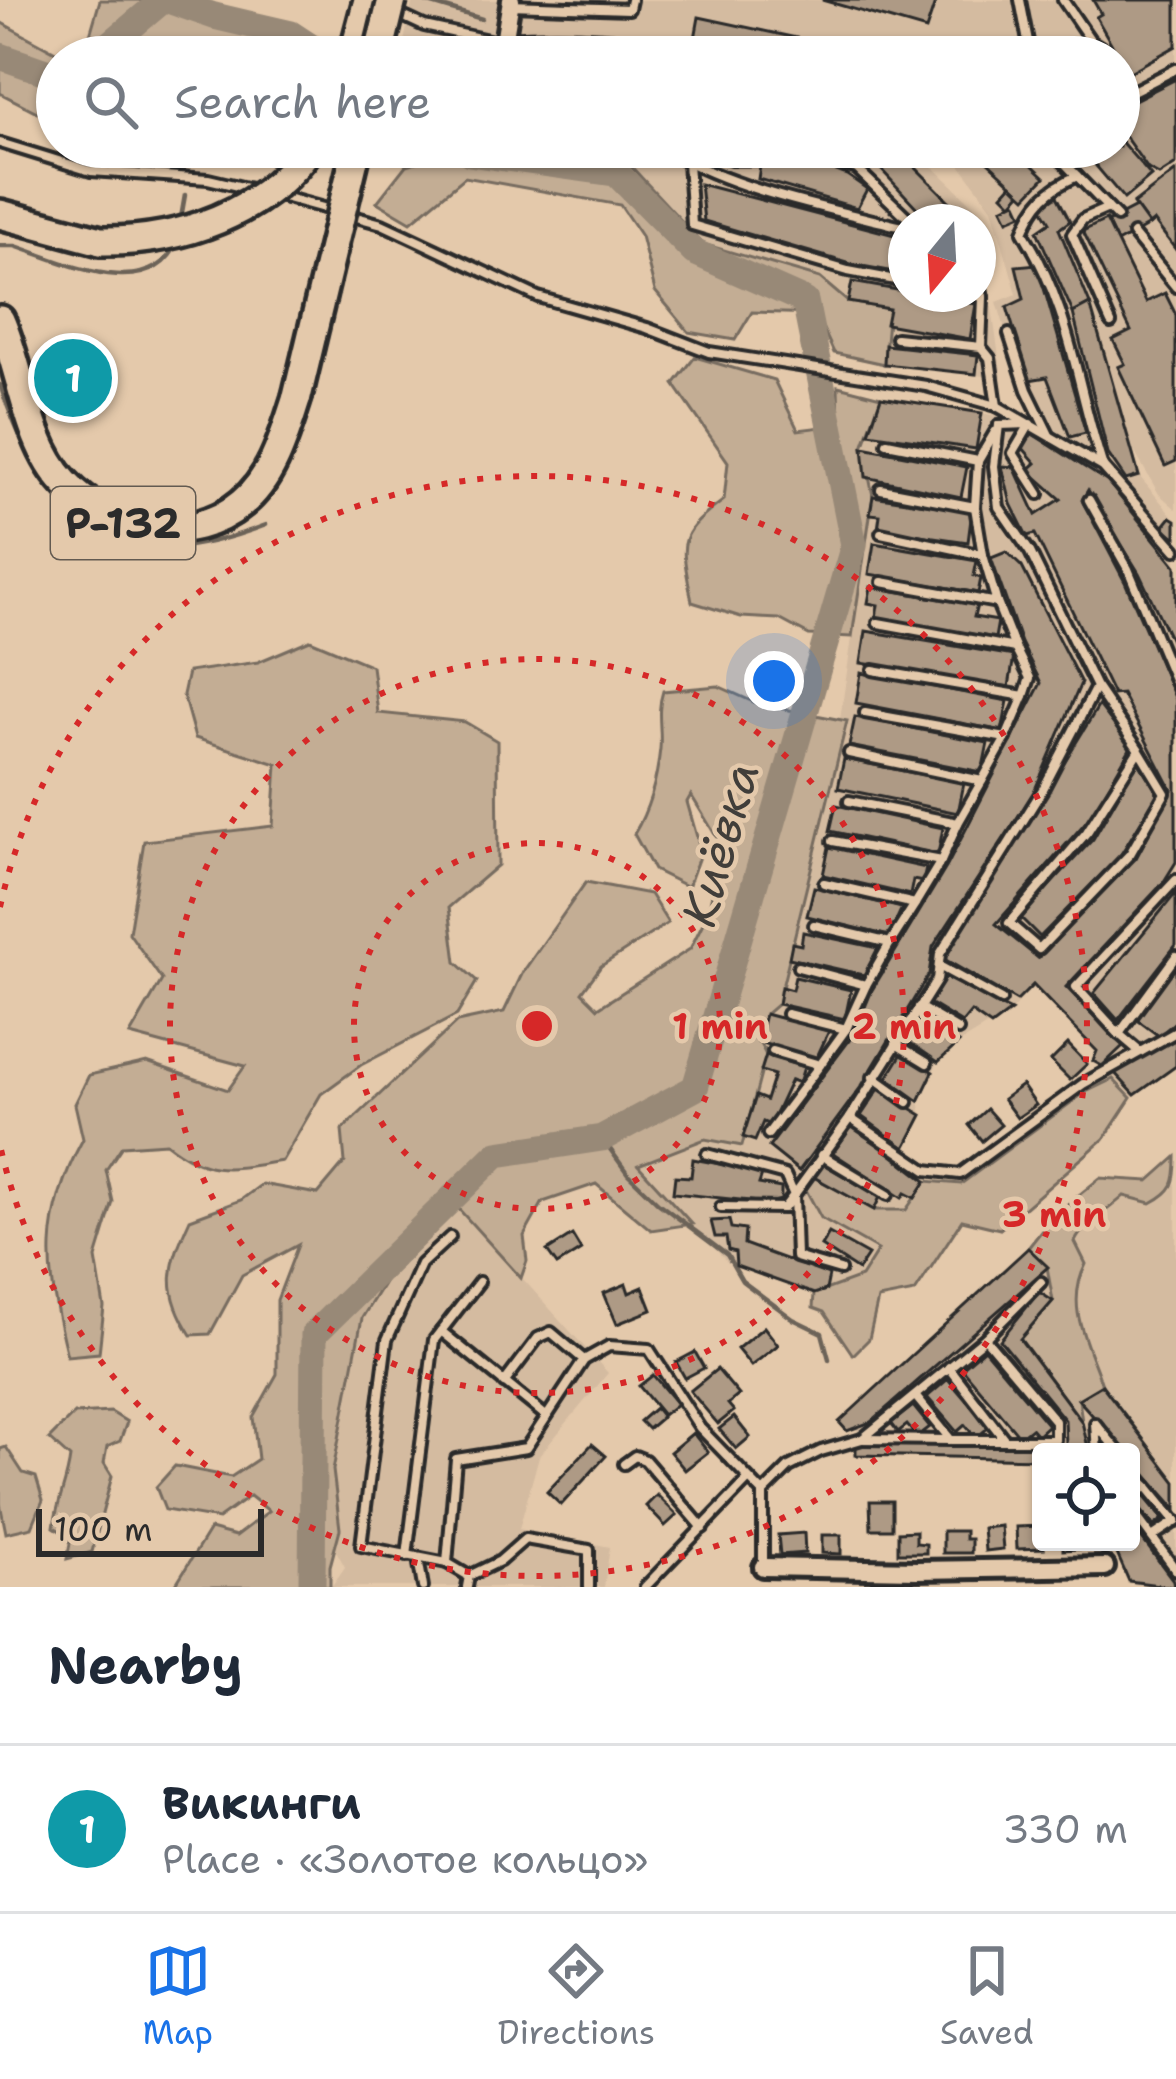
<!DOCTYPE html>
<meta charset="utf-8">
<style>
body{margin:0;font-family:"Shantell Sans",sans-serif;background:#f2f2f3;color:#1f2937}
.controls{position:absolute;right:36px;bottom:36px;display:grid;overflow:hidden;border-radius:12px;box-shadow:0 3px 9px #0004}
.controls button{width:108px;height:108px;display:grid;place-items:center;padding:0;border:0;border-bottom:3px solid #e0e1e3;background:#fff;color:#1f2937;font:60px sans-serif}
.compass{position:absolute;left:888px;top:204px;width:108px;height:108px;border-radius:50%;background:#fff;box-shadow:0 3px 9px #0004;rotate:198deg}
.scale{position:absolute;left:36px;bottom:30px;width:228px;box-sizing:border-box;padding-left:12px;border:6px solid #2b2b2b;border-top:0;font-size:33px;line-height:42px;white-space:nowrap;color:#2b2b2b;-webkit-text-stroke:9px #e4c9ab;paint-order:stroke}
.you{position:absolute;left:774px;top:681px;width:42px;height:42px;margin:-30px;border:9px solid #fff;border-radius:50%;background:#1a73e8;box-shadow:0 0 0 18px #1a73e833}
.badge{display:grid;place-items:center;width:78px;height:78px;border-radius:50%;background:#1a73e8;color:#fff;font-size:39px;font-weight:700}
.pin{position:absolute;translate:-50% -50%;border:6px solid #fff;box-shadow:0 3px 12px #0006}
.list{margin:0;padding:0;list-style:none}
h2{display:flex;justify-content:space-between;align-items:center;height:156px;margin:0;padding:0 48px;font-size:51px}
h2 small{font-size:39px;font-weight:400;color:#747a83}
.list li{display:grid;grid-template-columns:78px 1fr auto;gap:36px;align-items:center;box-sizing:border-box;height:168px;padding:0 48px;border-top:3px solid #e0e1e3}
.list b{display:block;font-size:45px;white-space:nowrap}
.list p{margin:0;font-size:39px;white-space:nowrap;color:#747a83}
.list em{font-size:39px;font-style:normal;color:#747a83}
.icon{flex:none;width:66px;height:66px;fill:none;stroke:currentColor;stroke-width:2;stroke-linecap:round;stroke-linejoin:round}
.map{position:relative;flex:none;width:1176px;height:1587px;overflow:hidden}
.search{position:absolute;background:#fff;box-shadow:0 3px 9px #0004;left:36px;right:36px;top:36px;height:132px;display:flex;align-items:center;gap:30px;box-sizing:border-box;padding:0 42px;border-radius:66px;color:#747a83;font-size:45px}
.sheet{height:324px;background:#fff}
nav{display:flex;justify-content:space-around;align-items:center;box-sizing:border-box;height:168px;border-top:3px solid #e0e1e3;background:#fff;font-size:33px;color:#747a83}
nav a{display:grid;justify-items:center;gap:6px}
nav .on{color:#1a73e8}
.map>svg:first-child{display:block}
.built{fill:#d4bba0;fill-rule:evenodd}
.green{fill:#c3ad94;stroke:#776c60;stroke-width:3}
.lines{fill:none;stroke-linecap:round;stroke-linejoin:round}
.stream{stroke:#6c6359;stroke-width:4.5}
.river{stroke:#988977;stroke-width:27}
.building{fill:#ae9a85;stroke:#2b2b2b;stroke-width:3}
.service-casing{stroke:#2b2b2b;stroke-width:16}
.minor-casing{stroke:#2b2b2b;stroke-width:26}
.trunk-casing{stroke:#2b2b2b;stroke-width:36}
.service{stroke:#e4c9ab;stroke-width:8}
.minor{stroke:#e4c9ab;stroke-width:16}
.trunk{stroke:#e4c9ab;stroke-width:27}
.trunk-bridge-casing{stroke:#2b2b2b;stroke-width:36;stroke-linecap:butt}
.trunk-bridge{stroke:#e4c9ab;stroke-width:27}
.ring{fill:none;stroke:#d62828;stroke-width:6;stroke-dasharray:6 12}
.labels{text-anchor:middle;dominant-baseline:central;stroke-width:9;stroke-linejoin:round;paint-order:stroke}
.shield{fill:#e4c9ab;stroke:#625a51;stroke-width:3}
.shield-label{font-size:42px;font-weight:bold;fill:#2b2b2b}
.water-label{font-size:48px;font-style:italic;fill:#413e3a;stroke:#e4c9ab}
.centre{fill:#d62828;stroke:#e4c9ab;stroke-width:6}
.ring-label{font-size:36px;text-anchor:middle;font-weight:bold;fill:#d62828;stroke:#e4c9ab;stroke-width:9;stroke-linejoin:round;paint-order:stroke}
</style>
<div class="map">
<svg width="1176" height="1587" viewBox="0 0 1176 1587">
<rect width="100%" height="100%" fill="#e4c9ab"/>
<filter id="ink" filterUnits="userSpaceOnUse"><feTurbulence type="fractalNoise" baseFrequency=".00833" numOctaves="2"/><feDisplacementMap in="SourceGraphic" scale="24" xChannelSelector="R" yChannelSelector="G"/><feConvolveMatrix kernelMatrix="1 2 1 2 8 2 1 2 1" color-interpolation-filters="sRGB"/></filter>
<g filter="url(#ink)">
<g class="built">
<path d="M413 0H1176V509L1159 494 1134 451 1139 476 1176 520V1066L1131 1098 1093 1061 1097 1050 1033 986 1011 1011 959 1043 938 1062 919 1100 922 1115 905 1148 930 1166 926 1181 861 1277 814 1294 728 1263 637 1165 705 1139 742 1146 765 1055 758 1042 765 1014 778 1003 829 793 873 497 863 447 881 397 1005 417 1031 414 997 302 1017 294 992 208 958 162 939 147H1119V57H661L578 47 541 57H408L401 55Z"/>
<path d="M591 147H913L978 210 1002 378 884 364 886 324 848 302 703 244 626 161ZM906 222H978V294H906Z"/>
<path d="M1176 1183V1587L1129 1581 1113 1547 1063 1550 1062 1542H1131V1452H1041V1459L870 1456 848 1414 1048 1267 1053 1301 1025 1331 1101 1386 1076 1315 1075 1285 1086 1264 1074 1242 1080 1230 1102 1217 1124 1195 1169 1193Z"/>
<path d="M456 1205 608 1373 539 1456 519 1529 610 1547 604 1587H331L345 1567 322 1525 362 1318 405 1248Z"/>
</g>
<g class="green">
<path d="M100 0H139L291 47 296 57H206L174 43 146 57H57V106L41 114 0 93V22L63 56 87 45Z"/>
<path d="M417 147H591L626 161 703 244 820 278 848 302 889 309 884 364 834 353 816 314 752 312 735 340 689 332 655 291 641 236 620 205 465 177 411 222 377 202 406 165 427 159Z"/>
<path d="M695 357 774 380 798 430 839 425 838 386 881 397 863 447 873 496 852 637 809 635 779 619 741 617 692 602C682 543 673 538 724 500L728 462 674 384Z"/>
<path d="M310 640 372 666 378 713 465 722 497 741 498 865 449 907 456 962 477 981 457 1015 361 1065 321 1094 282 1161C231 1169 209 1177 166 1143L122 1146 106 1170 113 1202 96 1258 104 1307 99 1353 67 1356C46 1271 40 1218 83 1139L75 1104 89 1075 147 1062 228 1090 245 1066 130 1035 162 980 129 933 144 841 273 826 277 764 195 738 183 695 188 672 258 662Z"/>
<path d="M718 686 758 704 847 721 778 1004 765 1015 759 1042 766 1055 742 1146 705 1139 638 1165 692 1224 651 1230 596 1184 543 1202 524 1236 527 1261 521 1278 456 1206 405 1248 362 1318 333 1470 340 1529 330 1566V1587H174L210 1529 236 1536 269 1511 250 1496 218 1519 165 1510 156 1487 175 1466 231 1477 258 1459 253 1417 277 1374V1300L298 1245 242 1275 210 1334 191 1335C161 1289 169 1265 190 1219L241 1200 262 1184 318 1194 345 1162 342 1130 457 1022 504 1012 523 972 586 882 650 894 668 923 601 966 582 992 598 1008 690 949 708 913 722 846 691 795 687 802 701 851 688 887 654 870 634 834C649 809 657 779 660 749 662 728 656 713 663 691Z"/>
<path d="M1113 1079 1131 1098 1104 1139 1000 1229 962 1220 915 1292 878 1299 869 1339 853 1355 824 1312 813 1308 814 1294 861 1277 878 1250 821 1218 806 1190 812 1176 874 1210H906L926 1181 961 1184 1084 1093Z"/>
<path d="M1176 1157C1176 1183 1174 1191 1151 1203L1124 1196C1109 1210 1082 1225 1075 1242L1086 1264C1064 1307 1088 1343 1102 1385L1079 1399 1082 1422 1020 1339 1053 1301 1047 1267 1028 1248 1054 1215 1100 1178 1149 1181Z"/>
<path d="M111 1412 127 1422 120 1441 107 1447 104 1463 112 1476 92 1552 67 1559 71 1538 54 1527C57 1501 67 1483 70 1458L49 1439 74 1414Z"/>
<path d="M6 1447 23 1473 36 1477 43 1500 32 1527 6 1533 0 1503V1449Z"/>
</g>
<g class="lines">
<g class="stream">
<path d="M419 0 482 19"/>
<path d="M181 218 185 195"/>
<path d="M0 246H15C64 262 150 305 178 241"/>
<path d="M0 385C50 530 114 583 266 525"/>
<path d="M602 1138 628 1174 658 1203 727 1255 742 1281 793 1319 822 1333 829 1359"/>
</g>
<g class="river">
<path d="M168 0 214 16 291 34 326 57"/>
<path d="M0 56 57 76"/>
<path d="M95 57 163 0"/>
<path d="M312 1587 314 1334 497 1154 602 1138 695 1088 854 545 805 301 694 252 616 173 470 153 461 147"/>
</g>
</g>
<g class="building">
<path d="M822 0H936L926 30Z"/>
<path d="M1093 0H1176V46L1128 73 1096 17 1101 14Z"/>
<path d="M699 17 885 57H756L694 44Z"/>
<path d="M1176 79V164L1159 175 1148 169 1119 128V108Z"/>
<path d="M1119 139 1151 176 1124 199 1080 147H1119Z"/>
<path d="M591 147H653L654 164 626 161Z"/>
<path d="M682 147H775L847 175 867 189 857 208 758 179 760 166H732L681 150Z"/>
<path d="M850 147H895L967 219 930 222 863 150 859 154Z"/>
<path d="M949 147H973L959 159Z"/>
<path d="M1000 147H1013L1045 177 1026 197 987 161Z"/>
<path d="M1176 171V250L1154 221 1149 225 1133 204Z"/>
<path d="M700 184 906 238V274L851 264 704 221Z"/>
<path d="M1012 184 1021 193 1012 203 1003 194Z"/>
<path d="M1057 196 1070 221 1059 229 1090 304 1073 313 1037 231 1050 222 1041 207Z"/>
<path d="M1016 201 1022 214 1008 220 1002 208Z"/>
<path d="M1136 207 1149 225 1117 243 1107 222Z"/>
<path d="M1106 220 1146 302 1165 293 1176 315V461L1165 466 1118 367 1125 364 1113 340 1131 331 1083 231Z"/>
<path d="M1037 264 1086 433 1070 437 1047 377 1029 380 1007 307 1024 299 1016 266Z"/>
<path d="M852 282 976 304 970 339 886 324 889 309 848 302Z"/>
<path d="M1090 304 1139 476 1126 480 1108 454 1073 313Z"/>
<path d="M885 345 978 355 976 374 884 364Z"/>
<path d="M881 397 982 413 976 449 869 433Z"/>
<path d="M1031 433 1108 482 1176 566V651L1139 573 1088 490 1082 500 1125 582 1176 700V862L1163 883 1066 987 1123 1046 1102 1066 1093 1061 1097 1051 1033 985 1017 1001 944 959 1099 705 1131 747 1092 815 996 924 1038 958 1136 858 1172 790 1122 694 1113 695 1035 534 1027 536 1011 504 1002 466 1014 467 1036 515 1061 499 1028 470 1036 463 1022 447Z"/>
<path d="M863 447 967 467 961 497 866 477Z"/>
<path d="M873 496 972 511 968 542 878 529 880 515 870 514Z"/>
<path d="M1171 517 1176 520V538L1163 527Z"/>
<path d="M874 543 977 561 974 576 981 578 978 593 869 574Z"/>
<path d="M1006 552 1022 567 1081 683 1033 794 933 947 929 974 861 1087 799 1171 769 1147 854 1034 872 990 947 866 1041 683 1021 643 991 558Z"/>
<path d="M871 587 977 605 974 617 998 621 995 638 876 618 878 605 868 603Z"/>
<path d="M866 631 1014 656 1009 687 861 663Z"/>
<path d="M861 673 1008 701 1002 731 856 703Z"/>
<path d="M855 717 988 743 982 772 849 746Z"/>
<path d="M844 759 964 783 958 813 838 788Z"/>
<path d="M1138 761 1158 794 1121 854 1040 937 1020 917 1093 839Z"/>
<path d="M836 805 943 828 938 854 830 831Z"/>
<path d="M829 847 926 868 923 882 913 880 910 895 823 875Z"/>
<path d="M814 887 902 908 889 936 807 916Z"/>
<path d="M1176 893V945L1118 1020 1094 993Z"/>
<path d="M803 932 878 948 864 975 789 958 792 943 801 945Z"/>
<path d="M1176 964V1021L1159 1036 1136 1019Z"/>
<path d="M795 977 851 990 845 1019 778 1004 781 987 792 990Z"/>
<path d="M944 977 1011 1011 991 1026 971 1012 962 1023 929 1003Z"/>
<path d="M765 1014 829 1031 816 1059 758 1042Z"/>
<path d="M921 1017 959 1043 938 1062 906 1040Z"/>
<path d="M1172 1036 1176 1038V1066L1135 1095 1114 1072Z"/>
<path d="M1068 1044 1087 1064 1070 1080 1051 1061Z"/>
<path d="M903 1052 933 1072 919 1101 887 1078Z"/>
<path d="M766 1055 804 1067 799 1083 791 1080 770 1125 763 1122 755 1141 743 1137 756 1096 766 1100 774 1075 761 1071Z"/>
<path d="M1022 1085 1036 1105 1017 1118 1003 1099Z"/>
<path d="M879 1089 922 1115 905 1148 861 1116Z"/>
<path d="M987 1109 1001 1125 982 1141 969 1125Z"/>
<path d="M853 1125 926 1181 915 1198 905 1193 902 1198 833 1153Z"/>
<path d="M693 1159 763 1172 759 1184 781 1188V1200L769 1203 673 1193 675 1176 691 1177Z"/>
<path d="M823 1164 880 1197 874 1210 812 1176Z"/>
<path d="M729 1220 731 1228 745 1230 744 1244 829 1275 826 1290 814 1294 736 1266 735 1252 728 1250 726 1237H715L711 1221Z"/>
<path d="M829 1233 868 1255 858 1270 821 1246Z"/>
<path d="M572 1235 581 1250 557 1265 547 1251Z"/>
<path d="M1028 1248 1048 1267 871 1422 847 1431 839 1422Z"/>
<path d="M626 1284 629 1293 643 1287 652 1310 617 1324 604 1293Z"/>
<path d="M1039 1292 1053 1301 1020 1339 1082 1422 1089 1452H1041V1459L856 1455V1444L1066 1445 1065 1420 1000 1340Z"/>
<path d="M764 1327 778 1345 751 1366 737 1349Z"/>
<path d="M984 1349 1048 1425 1037 1435 1031 1428 1020 1437 962 1368Z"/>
<path d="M695 1352 704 1368 685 1378 676 1362Z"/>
<path d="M717 1369 739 1395 728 1404 734 1411 718 1424 690 1391Z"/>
<path d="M653 1375 677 1404 663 1415 639 1386Z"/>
<path d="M948 1379 989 1427 976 1438 965 1425 957 1432 927 1397Z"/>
<path d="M1102 1385 1176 1482V1509L1131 1458V1452H1125L1078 1399Z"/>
<path d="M913 1406 930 1427 917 1437 907 1425 898 1432 891 1423Z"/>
<path d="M655 1408 662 1417 648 1429 640 1421Z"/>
<path d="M734 1417 750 1437 736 1449 719 1429Z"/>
<path d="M693 1433 708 1452 685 1470 670 1452Z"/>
<path d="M592 1444 606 1456 561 1505 547 1492Z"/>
<path d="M657 1495 677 1515 665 1526 646 1506Z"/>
<path d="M1144 1496 1163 1519 1154 1526 1135 1503Z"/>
<path d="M870 1501H892V1529H871Z"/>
<path d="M1131 1524 1173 1580 1174 1587 1129 1581 1114 1547 1063 1550V1542H1131Z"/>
<path d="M1001 1526 1003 1549 985 1551 983 1528Z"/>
<path d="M1041 1526 1044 1548 1017 1549 1016 1527Z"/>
<path d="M916 1531V1543L926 1544V1553H898V1532Z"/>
<path d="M943 1531H965V1539H971V1553H943Z"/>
<path d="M804 1533 805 1553 780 1555 778 1535Z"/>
<path d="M822 1535H841V1554L822 1553Z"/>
</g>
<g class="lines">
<defs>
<g id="service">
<path d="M1020 0 1031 57"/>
<path d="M1063 0 1091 41 1104 49"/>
<path d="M510 5 629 9 631 0"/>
<path d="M396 13 424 26 502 43"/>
<path d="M1119 98 1176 69"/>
<path d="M0 143 91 171 208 179 255 190"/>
<path d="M669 147 668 151C739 192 827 208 906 228"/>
<path d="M795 147 857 169 912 222"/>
<path d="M1049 147 1117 217"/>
<path d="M688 162 692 225 848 271 906 282"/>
<path d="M1077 176C1048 189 1035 202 1023 232 1072 312 1075 381 1103 467"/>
<path d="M276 195 382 224 538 297 647 328 709 352 926 386 997 406 1103 467 1176 550"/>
<path d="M1108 208 1083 219 1072 234 1111 323"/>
<path d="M1133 234 1176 287"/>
<path d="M978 274 983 297 981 347 990 358 997 406"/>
<path d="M969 294 983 297"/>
<path d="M1009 334 1027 390 1049 435"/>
<path d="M896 338 981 347"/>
<path d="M999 425 1030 424 1013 453 1039 494"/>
<path d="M887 443 978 461 995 432"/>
<path d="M881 489 975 507 978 461"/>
<path d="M1089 500 1128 569 1176 684"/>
<path d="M881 533 983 555 975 507"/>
<path d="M882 582 997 603 983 555"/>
<path d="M878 623 1015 648 997 603"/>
<path d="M873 670 1024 696 1030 678 1015 648"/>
<path d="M1097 688 1139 750 1087 832 1009 923 1039 949 1130 854 1165 793 1139 750"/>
<path d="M865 713 1006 738 1024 696"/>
<path d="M849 753 982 781 1006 738"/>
<path d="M849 801 958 823 982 781"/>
<path d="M833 841 941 861 958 823"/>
<path d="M824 883 915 904 941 861"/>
<path d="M814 925 890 943 915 904"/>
<path d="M939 966 1001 1000"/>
<path d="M798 967 866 985 890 943"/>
<path d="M919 1007 958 1030"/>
<path d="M787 1014 846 1029 866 985"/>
<path d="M1119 1034 1076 987 1176 880"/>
<path d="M896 1044 927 1063"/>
<path d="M773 1051 820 1065 846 1029"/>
<path d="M1139 1051 1119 1034 1176 956"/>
<path d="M873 1077 908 1102"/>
<path d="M850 1118 926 1170 960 1174 1083 1084 1176 1032"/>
<path d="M768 1134 820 1065"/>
<path d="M707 1154 785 1175 794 1195 784 1208 721 1207"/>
<path d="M821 1155 888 1195"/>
<path d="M840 1270 796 1257 794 1195 850 1118 937 980 940 954 1043 789 1096 687 1030 552 999 507 994 466 999 425"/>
<path d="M441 1331 546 1416"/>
<path d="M949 1367 1005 1440H1055V1421L985 1338"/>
<path d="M504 1383 538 1338 551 1332 584 1360"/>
<path d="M916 1397 951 1440H1004"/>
<path d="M862 1439 949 1440"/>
<path d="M1097 1452 1095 1423 1119 1452"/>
<path d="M624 1464 635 1456 645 1460 703 1528"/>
<path d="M1131 1467 1176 1522"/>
<path d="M763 1493 789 1467 821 1451 862 1439 985 1338 1041 1282"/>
<path d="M1131 1498 1147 1486"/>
<path d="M1131 1509 1176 1570"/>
<path d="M1152 1537 1176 1521"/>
<path d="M407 1556 434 1340 479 1282"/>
<path d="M418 1558 423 1587"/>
<path d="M447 1563 361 1546 387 1340 421 1264 450 1237"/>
<path d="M469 1576 500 1561 525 1539 589 1550V1587"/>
<path d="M467 1587 469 1576 447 1563 456 1459 526 1448 584 1360 609 1346 649 1349 700 1428 763 1493V1567"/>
<path d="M645 1587 748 1480"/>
</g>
<g id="minor">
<path d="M511 0 504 43C574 38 634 43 703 57"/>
<path d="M763 1567 917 1570 1105 1567"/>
</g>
<g id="trunk">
<path d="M353 57 368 0"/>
<path d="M0 214 101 241"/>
<path d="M0 320C22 370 27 443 65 483 109 531 190 547 242 503 274 477 285 433 297 397"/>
</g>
</defs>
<use href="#service" class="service-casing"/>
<use href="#minor" class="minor-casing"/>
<use href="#trunk" class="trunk-casing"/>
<use href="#service" class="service"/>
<use href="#minor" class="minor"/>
<use href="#trunk" class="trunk"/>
<defs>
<g id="trunk-bridge">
<path d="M378 57 392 0"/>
<path d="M101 241C180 242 264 214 310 147"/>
<path d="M297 397 357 147"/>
</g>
</defs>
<use href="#trunk-bridge" class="trunk-bridge-casing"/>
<use href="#trunk-bridge" class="trunk-bridge"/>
</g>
</g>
<g class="ring">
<circle cx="537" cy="1026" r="183"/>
<circle cx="537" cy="1026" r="367"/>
<path d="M0 907A550 550 0 1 1 0 1145"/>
</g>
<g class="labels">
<rect class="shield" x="51" y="487" width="144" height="72" rx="9"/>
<g class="shield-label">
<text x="123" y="523">Р-132</text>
</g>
<g class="water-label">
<text transform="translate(720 844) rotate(-74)">Киёвка</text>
</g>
</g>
<circle cx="537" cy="1026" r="18" class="centre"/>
<g class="ring-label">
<text x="720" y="1039">1 min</text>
<text x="904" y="1039">2 min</text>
<text x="1054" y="1227">3 min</text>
</g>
</svg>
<div class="controls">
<button><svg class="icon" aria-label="locate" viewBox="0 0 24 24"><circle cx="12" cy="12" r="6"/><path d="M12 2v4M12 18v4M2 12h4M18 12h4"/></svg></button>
</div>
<svg class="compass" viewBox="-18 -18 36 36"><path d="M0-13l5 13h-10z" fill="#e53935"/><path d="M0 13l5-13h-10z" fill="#747a83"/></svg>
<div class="scale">100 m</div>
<div class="you"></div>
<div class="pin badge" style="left:73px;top:378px;background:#0f9aa8">1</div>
<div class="search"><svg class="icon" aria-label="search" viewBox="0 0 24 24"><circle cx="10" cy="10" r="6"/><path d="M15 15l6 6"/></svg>Search here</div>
</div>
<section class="sheet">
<h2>Nearby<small></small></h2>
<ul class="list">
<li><span class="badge" style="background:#0f9aa8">1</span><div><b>Викинги</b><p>Place · «Золотое кольцо»</p></div><em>330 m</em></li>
</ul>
</section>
<nav>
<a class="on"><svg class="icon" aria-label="map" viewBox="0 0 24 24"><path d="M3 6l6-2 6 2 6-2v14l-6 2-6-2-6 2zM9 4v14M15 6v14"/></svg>Map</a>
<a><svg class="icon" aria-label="directions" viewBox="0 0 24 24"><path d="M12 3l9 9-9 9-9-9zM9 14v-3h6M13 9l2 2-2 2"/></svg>Directions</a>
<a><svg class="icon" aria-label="saved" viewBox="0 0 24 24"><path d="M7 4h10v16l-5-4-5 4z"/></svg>Saved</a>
</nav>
